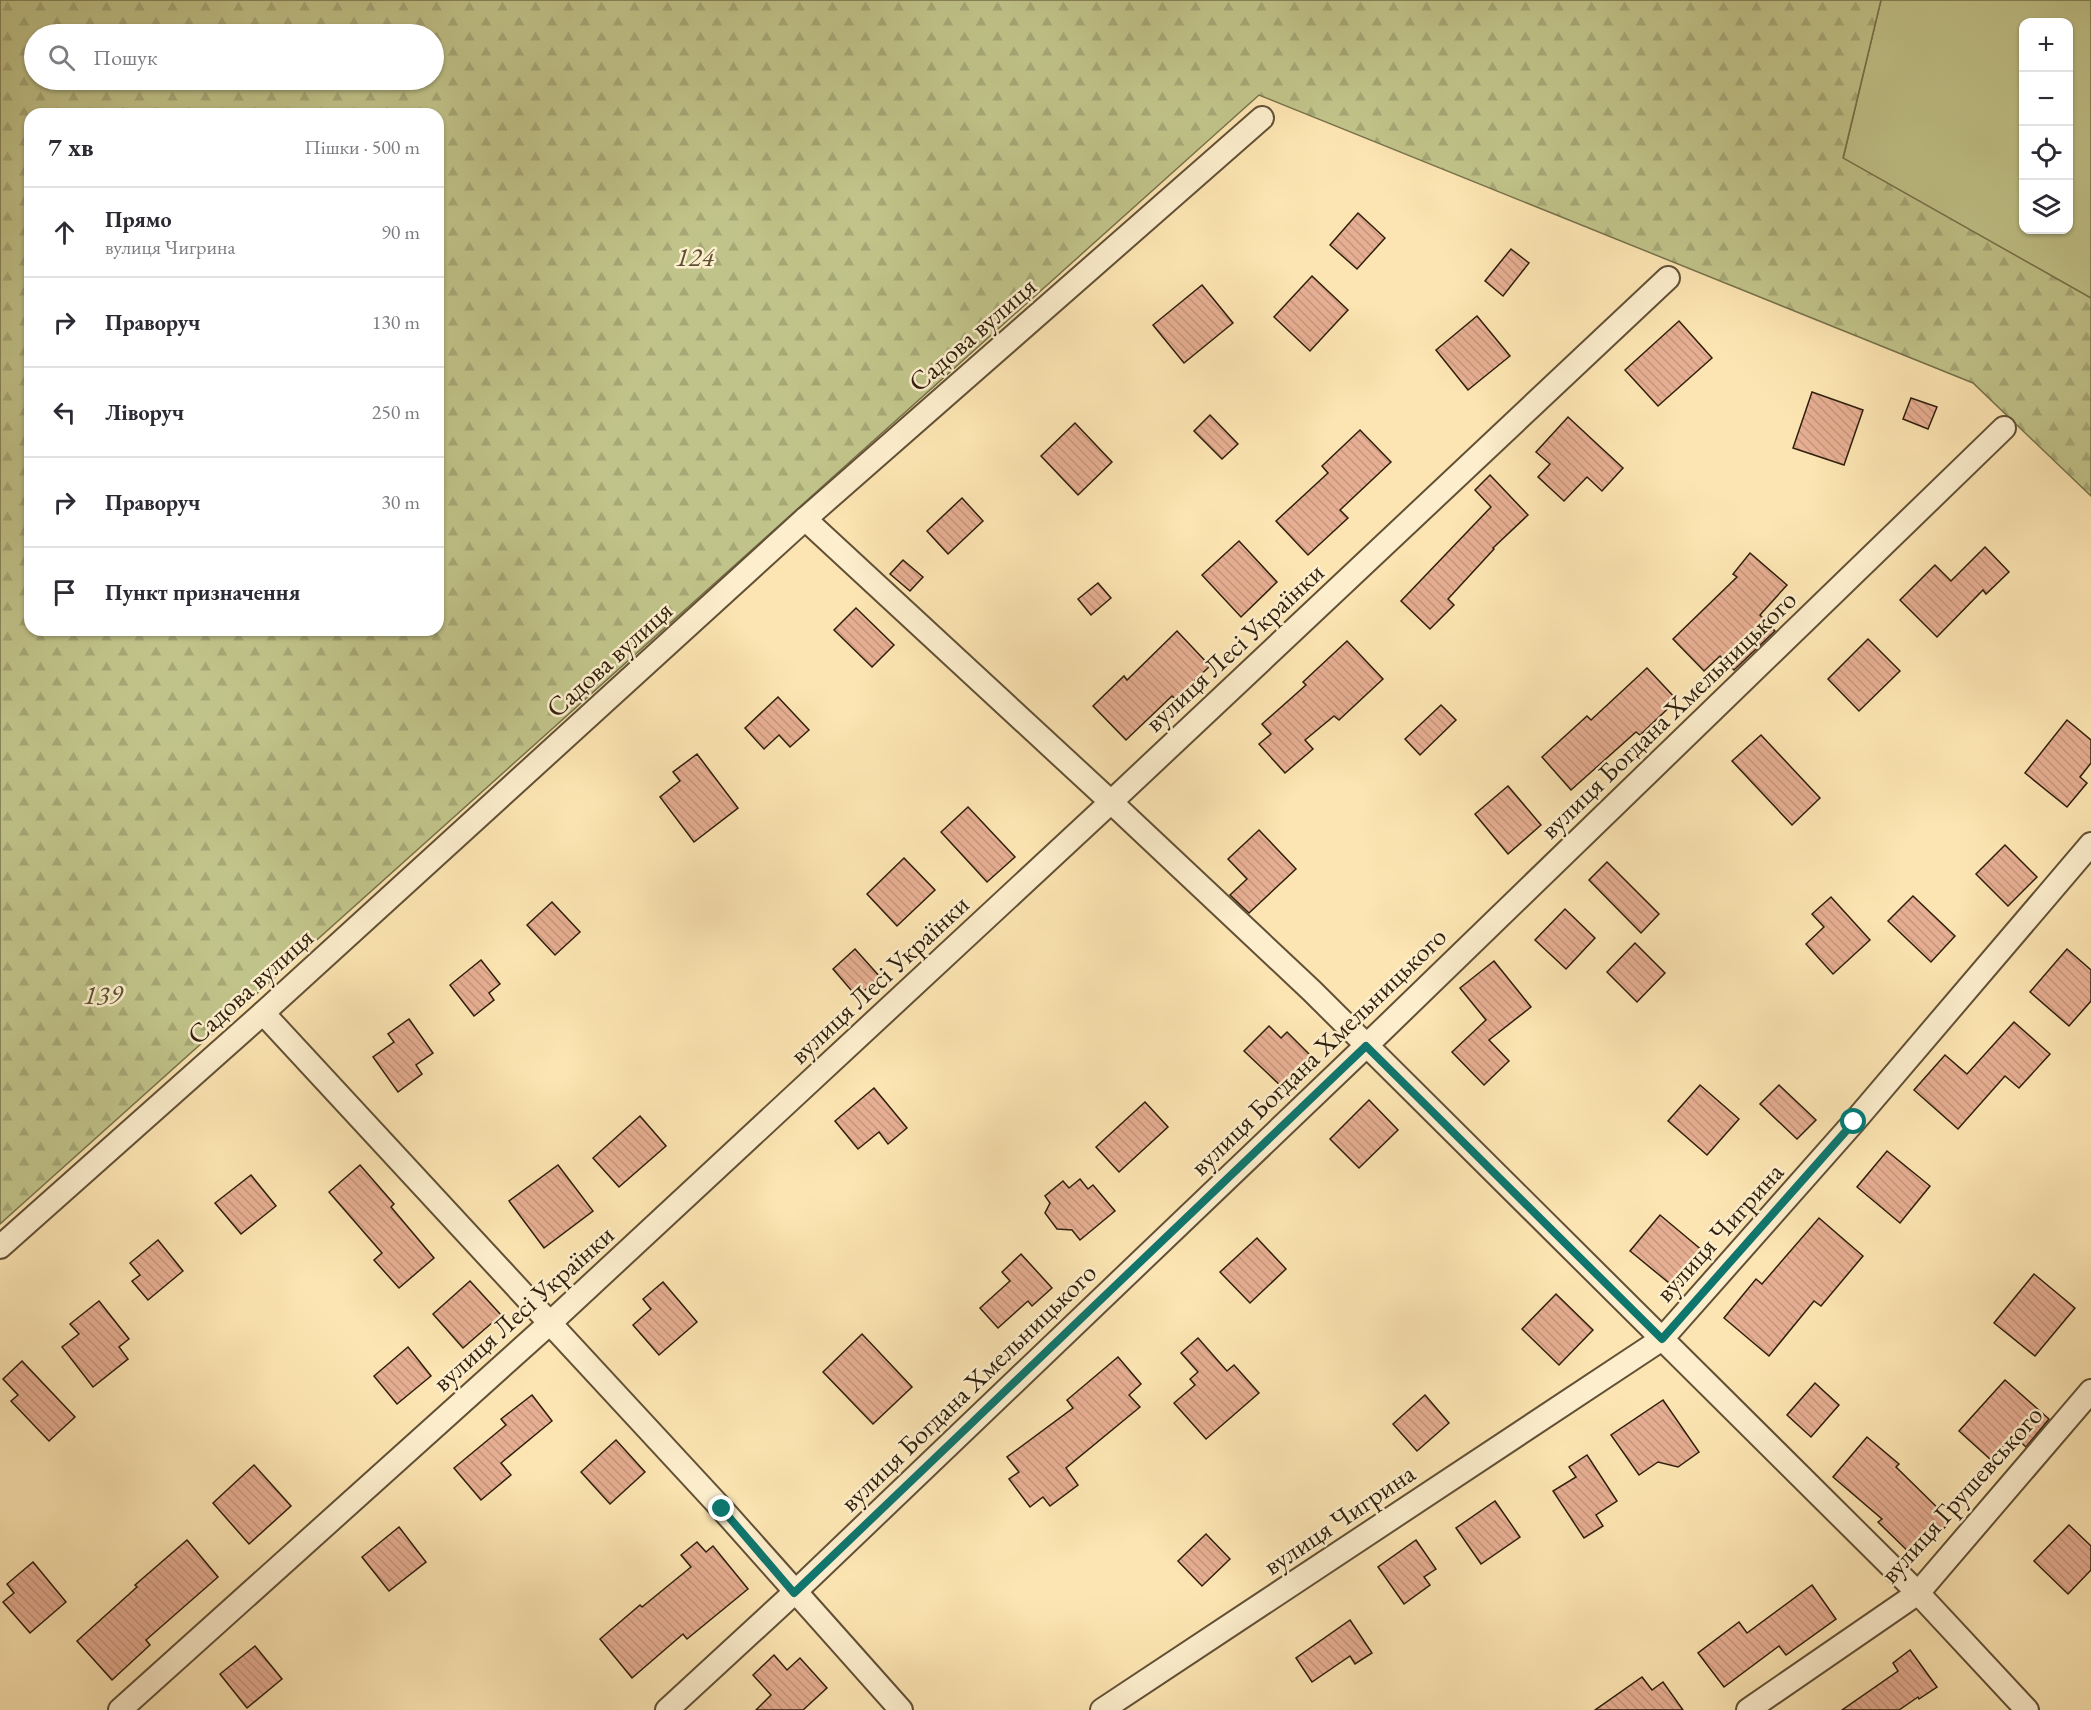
<!DOCTYPE html>
<html lang="uk">
<meta charset="utf-8">
<style>
body{margin:0;font-family:"EB Garamond",serif;background:#f7f7f7;color:#2b2b33}
.controls{position:absolute;right:18px;top:18px;display:grid;overflow:hidden;border-radius:12px;box-shadow:0 2px 4px #0004}
.controls button{width:54px;height:54px;display:grid;place-items:center;padding:0;border:0;border-bottom:2px solid #e1e1e2;background:#fff;color:#2b2b33;font:30px sans-serif}
.stop{position:absolute;width:18px;height:18px;margin:-14px;border:4px solid #0f766e;border-radius:50%;background:#fff}
.stop.end{background:#0f766e;border-color:#fff;box-shadow:0 2px 6px #0008}
.list{margin:0;padding:0;list-style:none}
h2{display:flex;justify-content:space-between;align-items:center;height:78px;margin:0;padding:0 24px;font-size:26px}
h2 small{font-size:20px;font-weight:400;color:#7c7c81}
.list li{display:grid;grid-template-columns:39px 1fr auto;gap:18px;align-items:center;box-sizing:border-box;height:90px;padding:0 24px;border-top:2px solid #e1e1e2}
.list b{display:block;font-size:22px;white-space:nowrap}
.list p{margin:0;font-size:20px;white-space:nowrap;color:#7c7c81}
.list em{font-size:20px;font-style:normal;color:#7c7c81}
.icon{flex:none;width:33px;height:33px;fill:none;stroke:currentColor;stroke-width:2;stroke-linecap:round;stroke-linejoin:round}
.map{position:relative;flex:none;width:2091px;height:1710px;overflow:hidden}
.search{position:absolute;background:#fff;box-shadow:0 2px 4px #0004;left:24px;top:24px;width:420px;height:66px;display:flex;align-items:center;gap:15px;box-sizing:border-box;padding:0 21px;border-radius:33px;color:#7c7c81;font-size:22px}
.panel{position:absolute;background:#fff;box-shadow:0 2px 4px #0004;left:24px;top:108px;width:420px;height:528px;border-radius:18px}
.map>svg:first-child{display:block}
.grass{fill:#c1c48a;stroke:#78724b;stroke-width:1.5;fill-rule:evenodd}
.forest{fill:url(#forest-firs);stroke:#78724b;stroke-width:1.5;fill-rule:evenodd}
.building{fill:url(#building-back-hatch);stroke:#2f1f0c;stroke-width:1.5}
.lines{fill:none;stroke-linecap:round;stroke-linejoin:round}
.minor-casing{stroke:#625036;stroke-width:26}
.minor{stroke:#fdeecd;stroke-width:22}
.route{stroke:#0f766e;stroke-width:8}
.labels{text-anchor:middle;dominant-baseline:central;stroke-width:5;stroke-linejoin:round;paint-order:stroke}
.park-label{font-size:27px;font-style:italic;fill:#5b5132;stroke:#fdeecd}
.street-label{font-size:27px;fill:#2f1f0c;stroke:#fdeecd}
</style>
<div class="map">
<svg width="2091" height="1710" viewBox="0 0 2091 1710">
<defs>
<pattern id="forest-firs" width="22" height="20" patternUnits="userSpaceOnUse" patternTransform="scale(1.5)"><rect width="22" height="20" fill="#c1c48a"/><path d="M5 1l3.5 6h-7zM16 11l3.5 6h-7z" fill="#a6a876"/></pattern>
<pattern id="building-back-hatch" width="6" height="6" patternUnits="userSpaceOnUse" patternTransform="scale(1.5)"><rect width="6" height="6" fill="#e6ae92"/><path d="M-1 5l2 2M0 0l6 6M5-1l2 2" fill="none" stroke="#c6957d"/></pattern>
</defs>
<rect width="100%" height="100%" fill="#fce5b2"/>
<filter id="stains"><feTurbulence type="fractalNoise" baseFrequency=".00333" numOctaves="4"/><feColorMatrix values="0 0 0 0 .2 0 0 0 0 .09 0 0 0 0 .02 0 0 0 .5 -.17"/></filter>
<radialGradient id="worn" r=".72"><stop offset=".6" stop-color="#630" stop-opacity="0"/><stop offset="1" stop-color="#630" stop-opacity=".3"/></radialGradient>
<path class="grass" d="M1881 0H2091V298L1843 159ZM2024 22H2068V230H2024Z"/>
<path class="forest" d="M0 0H1881L1843 158 2091 298V496L1973 383 1259 95 0 1224ZM34 34H434V80H34ZM30 114H438V630H30Z"/>
<g class="building">
<path d="M1358 213 1385 238 1357 269 1330 245Z"/>
<path d="M1511 249 1529 263 1503 296 1485 281Z"/>
<path d="M1312 276 1348 310 1310 351 1274 317Z"/>
<path d="M1202 285 1233 323 1184 363 1153 325Z"/>
<path d="M1477 316 1510 356 1468 390 1436 350Z"/>
<path d="M1679 321 1712 358 1658 406 1625 370Z"/>
<path d="M1812 392 1863 410 1844 465 1793 448Z"/>
<path d="M1911 398 1937 407 1928 429 1903 419Z"/>
<path d="M1210 415 1238 444 1222 459 1194 431Z"/>
<path d="M1568 417 1623 468 1602 491 1587 477 1564 501 1538 477 1550 464 1536 452Z"/>
<path d="M1075 423 1112 462 1078 495 1041 456Z"/>
<path d="M1360 430 1391 462 1340 510 1348 518 1308 555 1276 521 1328 473 1322 466Z"/>
<path d="M1490 475 1528 515 1493 548 1494 549 1448 599 1454 605 1430 629 1401 601 1491 507 1475 490Z"/>
<path d="M962 498 983 521 948 554 927 531Z"/>
<path d="M1239 541 1277 582 1241 617 1202 575Z"/>
<path d="M1985 547 2009 572 1986 594 1983 590 1937 637 1900 600 1935 565 1951 581Z"/>
<path d="M1750 553 1787 585 1760 615 1775 631 1734 670 1720 656 1704 671 1673 639 1737 577 1733 574Z"/>
<path d="M903 560 923 577 910 591 890 574Z"/>
<path d="M1098 583 1111 598 1091 615 1078 599Z"/>
<path d="M856 608 894 645 872 667 834 630Z"/>
<path d="M1177 631 1210 666 1175 699 1172 696 1126 740 1093 706 1124 676 1127 680Z"/>
<path d="M1868 639 1900 671 1859 711 1828 679Z"/>
<path d="M1347 641 1383 679 1339 720 1334 716 1305 740 1313 749 1285 773 1259 744 1271 734 1262 724 1306 685 1303 682Z"/>
<path d="M1647 668 1677 700 1640 735 1636 732 1571 790 1542 757 1587 716 1591 720Z"/>
<path d="M778 697 809 730 790 747 779 735 764 749 745 728Z"/>
<path d="M1441 705 1456 720 1420 755 1405 739Z"/>
<path d="M2067 720 2091 740V763L2080 777 2087 783 2067 807 2025 773Z"/>
<path d="M1761 735 1820 798 1792 825 1732 761Z"/>
<path d="M697 754 738 808 694 842 660 797 680 781 673 772Z"/>
<path d="M1508 786 1541 825 1508 854 1475 814Z"/>
<path d="M968 807 1015 857 987 882 941 832Z"/>
<path d="M1259 830 1296 869 1249 913 1230 895 1247 879 1228 859Z"/>
<path d="M2005 845 2037 877 2008 906 1976 874Z"/>
<path d="M904 858 935 890 897 926 867 894Z"/>
<path d="M1607 862 1659 914 1641 933 1589 880Z"/>
<path d="M1913 896 1955 936 1931 962 1888 921Z"/>
<path d="M1831 897 1870 940 1833 974 1806 944 1824 927 1812 914Z"/>
<path d="M552 902 580 932 555 955 527 925Z"/>
<path d="M1565 909 1595 938 1566 969 1535 940Z"/>
<path d="M1635 943 1665 973 1637 1002 1607 972Z"/>
<path d="M855 949 880 977 857 997 833 969Z"/>
<path d="M2067 949 2091 970V1001L2069 1026 2030 992Z"/>
<path d="M481 960 500 984 489 993 494 1000 474 1016 450 985Z"/>
<path d="M1494 961 1531 1007 1489 1040 1509 1061 1484 1085 1452 1052 1486 1020 1460 988Z"/>
<path d="M409 1019 433 1053 416 1065 422 1074 398 1092 373 1057 394 1042 388 1034Z"/>
<path d="M2014 1022 2050 1054 2019 1088 2005 1076 1958 1129 1914 1090 1945 1055 1967 1074Z"/>
<path d="M1269 1026 1281 1038 1287 1032 1312 1057 1282 1087 1244 1051Z"/>
<path d="M1700 1085 1739 1119 1707 1155 1668 1121Z"/>
<path d="M1779 1085 1816 1120 1797 1139 1760 1104Z"/>
<path d="M874 1088 907 1128 888 1144 879 1132 858 1149 835 1121Z"/>
<path d="M1369 1100 1398 1130 1359 1168 1330 1139Z"/>
<path d="M1145 1102 1168 1127 1119 1172 1096 1147Z"/>
<path d="M640 1116 666 1146 619 1187 593 1158Z"/>
<path d="M1887 1151 1930 1186 1900 1223 1857 1187Z"/>
<path d="M360 1165 394 1204 391 1207 434 1258 399 1288 374 1260 382 1253 329 1192Z"/>
<path d="M558 1165 593 1211 544 1248 509 1201Z"/>
<path d="M251 1175 276 1206 241 1234 215 1203Z"/>
<path d="M1080 1179 1088 1189 1093 1185 1115 1211 1080 1240 1072 1230 1057 1229 1045 1213 1050 1203 1045 1196 1063 1181 1069 1188Z"/>
<path d="M1660 1215 1703 1251 1674 1287 1630 1251Z"/>
<path d="M1819 1218 1863 1256 1821 1306 1814 1301 1769 1356 1724 1318 1756 1279 1762 1284Z"/>
<path d="M1257 1238 1286 1269 1250 1303 1220 1272Z"/>
<path d="M158 1240 183 1271 148 1300 132 1281 140 1275 130 1263Z"/>
<path d="M1021 1254 1052 1288 1032 1306 1028 1301 998 1328 980 1308 1010 1281 1002 1272Z"/>
<path d="M2034 1274 2075 1308 2035 1356 1994 1323Z"/>
<path d="M470 1281 501 1315 463 1348 433 1314Z"/>
<path d="M663 1282 697 1322 659 1355 633 1325 651 1309 643 1299Z"/>
<path d="M1556 1294 1593 1330 1559 1365 1522 1329Z"/>
<path d="M99 1301 129 1339 119 1347 128 1359 93 1387 62 1347 79 1334 70 1324Z"/>
<path d="M862 1334 912 1387 873 1424 823 1372Z"/>
<path d="M1198 1338 1227 1371 1234 1365 1259 1393 1206 1439 1174 1403 1195 1385 1190 1379 1198 1372 1181 1353Z"/>
<path d="M408 1347 431 1376 397 1404 374 1376Z"/>
<path d="M1118 1357 1141 1384 1129 1395 1140 1407 1066 1468 1078 1485 1050 1506 1043 1497 1030 1507 1009 1479 1019 1472 1007 1457 1073 1408 1067 1400Z"/>
<path d="M22 1361 75 1417 49 1441 11 1401 18 1395 3 1379Z"/>
<path d="M2005 1380 2049 1419 2026 1447 2013 1435 1991 1460 1959 1431Z"/>
<path d="M1815 1383 1839 1405 1811 1437 1787 1415Z"/>
<path d="M532 1395 552 1421 501 1463 511 1475 481 1500 454 1468 506 1425 501 1419Z"/>
<path d="M1425 1395 1449 1423 1417 1451 1393 1424Z"/>
<path d="M1663 1400 1699 1452 1678 1467 1658 1462 1639 1475 1611 1435Z"/>
<path d="M1867 1437 1899 1464 1896 1467 1951 1521 1915 1558 1878 1522 1882 1519 1833 1477Z"/>
<path d="M616 1440 645 1472 610 1504 581 1472Z"/>
<path d="M1587 1455 1617 1501 1596 1515 1603 1526 1584 1538 1553 1491 1576 1477 1569 1467Z"/>
<path d="M254 1465 291 1506 249 1544 213 1503Z"/>
<path d="M1495 1501 1520 1537 1481 1564 1456 1528Z"/>
<path d="M2069 1525 2091 1546V1570L2068 1594 2034 1561Z"/>
<path d="M399 1527 426 1562 389 1591 362 1557Z"/>
<path d="M1206 1534 1230 1559 1202 1586 1178 1561Z"/>
<path d="M187 1540 218 1577 146 1640 150 1645 112 1680 77 1641 137 1587 135 1585Z"/>
<path d="M1416 1540 1436 1569 1424 1577 1430 1585 1404 1604 1378 1567Z"/>
<path d="M697 1542 706 1552 713 1546 748 1589 687 1639 683 1634 632 1678 600 1639 640 1605 642 1607 691 1567 681 1555Z"/>
<path d="M33 1562 66 1602 30 1633 3 1602 14 1593 7 1584Z"/>
<path d="M1812 1585 1836 1619 1786 1655 1779 1646 1724 1687 1698 1653 1739 1622 1747 1633Z"/>
<path d="M1350 1620 1372 1653 1355 1664 1350 1656 1312 1682 1296 1658Z"/>
<path d="M255 1646 282 1679 247 1708 220 1674Z"/>
<path d="M1910 1650 1937 1687 1919 1699 1918 1697 1899 1710H1842L1898 1671 1893 1663Z"/>
<path d="M774 1655 787 1670 800 1658 827 1688 803 1710H756L771 1695 753 1675Z"/>
<path d="M1642 1677 1652 1690 1663 1682 1683 1710H1595Z"/>
</g>
<g class="lines">
<defs>
<g id="minor">
<path d="M805 519 1111 802 1312 991 1918 1593 2027 1710"/>
<path d="M263 1013 722 1509 901 1710"/>
<path d="M0 1247 263 1013 805 519 1262 118"/>
<path d="M120 1710 550 1323 1111 802 1668 278"/>
<path d="M667 1710 794 1593 1366 1046 2004 428"/>
<path d="M1102 1710 1662 1339 1854 1122 2091 844"/>
<path d="M1748 1710 1918 1593 2091 1391"/>
</g>
</defs>
<use href="#minor" class="minor-casing"/>
<use href="#minor" class="minor"/>
</g>
<g class="lines">
<path class="route" d="M722 1509 794 1593 1366 1046 1662 1339 1854 1122"/>
</g>
<g class="labels">
<g class="park-label">
<text x="695" y="256">124</text>
<text x="103" y="994">139</text>
</g>
<g class="street-label">
<text transform="translate(972 334) rotate(-41)">Садова вулиця</text>
<text transform="translate(1234 647) rotate(-43)">вулиця Лесі Українки</text>
<text transform="translate(609 659) rotate(-42)">Садова вулиця</text>
<text transform="translate(1668 714) rotate(-44)">вулиця Богдана Хмельницького</text>
<text transform="translate(879 979) rotate(-43)">вулиця Лесі Українки</text>
<text transform="translate(250 986) rotate(-42)">Садова вулиця</text>
<text transform="translate(1318 1051) rotate(-44)">вулиця Богдана Хмельницького</text>
<text transform="translate(1719 1232) rotate(-48)">вулиця Чигрина</text>
<text transform="translate(523 1308) rotate(-42)">вулиця Лесі Українки</text>
<text transform="translate(968 1387) rotate(-44)">вулиця Богдана Хмельницького</text>
<text transform="translate(1961 1494) rotate(-48)">вулиця Грушевського</text>
<text transform="translate(1339 1519) rotate(-34)">вулиця Чигрина</text>
</g>
</g>
<rect width="100%" height="100%" filter="url(#stains)"/>
<rect width="100%" height="100%" fill="url(#worn)"/>
</svg>
<div class="controls">
<button>+</button>
<button>−</button>
<button><svg class="icon" aria-label="locate" viewBox="0 0 24 24"><circle cx="12" cy="12" r="6"/><path d="M12 2v4M12 18v4M2 12h4M18 12h4"/></svg></button>
<button><svg class="icon" aria-label="layers" viewBox="0 0 24 24"><path d="M12 4l9 5-9 5-9-5zM3 14l9 5 9-5"/></svg></button>
</div>
<div class="stop" style="left:1854px;top:1122px"></div>
<div class="stop end" style="left:722px;top:1509px"></div>
<div class="search"><svg class="icon" aria-label="search" viewBox="0 0 24 24"><circle cx="10" cy="10" r="6"/><path d="M15 15l6 6"/></svg>Пошук</div>
<section class="panel">
<h2>7 хв<small>Пішки · 500 m</small></h2>
<ul class="list">
<li><svg class="icon" aria-label="ahead" viewBox="0 0 24 24"><path d="M12 20V5M6 11l6-6 6 6"/></svg><div><b>Прямо</b><p>вулиця Чигрина</p></div><em>90 m</em></li>
<li><svg class="icon" aria-label="right" viewBox="0 0 24 24"><path d="M7 20v-9h11M14 6l5 5-5 5"/></svg><div><b>Праворуч</b></div><em>130 m</em></li>
<li><svg class="icon" aria-label="left" viewBox="0 0 24 24"><path d="M17 20v-9H6M10 6l-5 5 5 5"/></svg><div><b>Ліворуч</b></div><em>250 m</em></li>
<li><svg class="icon" aria-label="right" viewBox="0 0 24 24"><path d="M7 20v-9h11M14 6l5 5-5 5"/></svg><div><b>Праворуч</b></div><em>30 m</em></li>
<li><svg class="icon" aria-label="arrive" viewBox="0 0 24 24"><path d="M6 21V4h12l-3 4 3 4H6"/></svg><div><b>Пункт призначення</b></div></li>
</ul>
</section>
</div>
